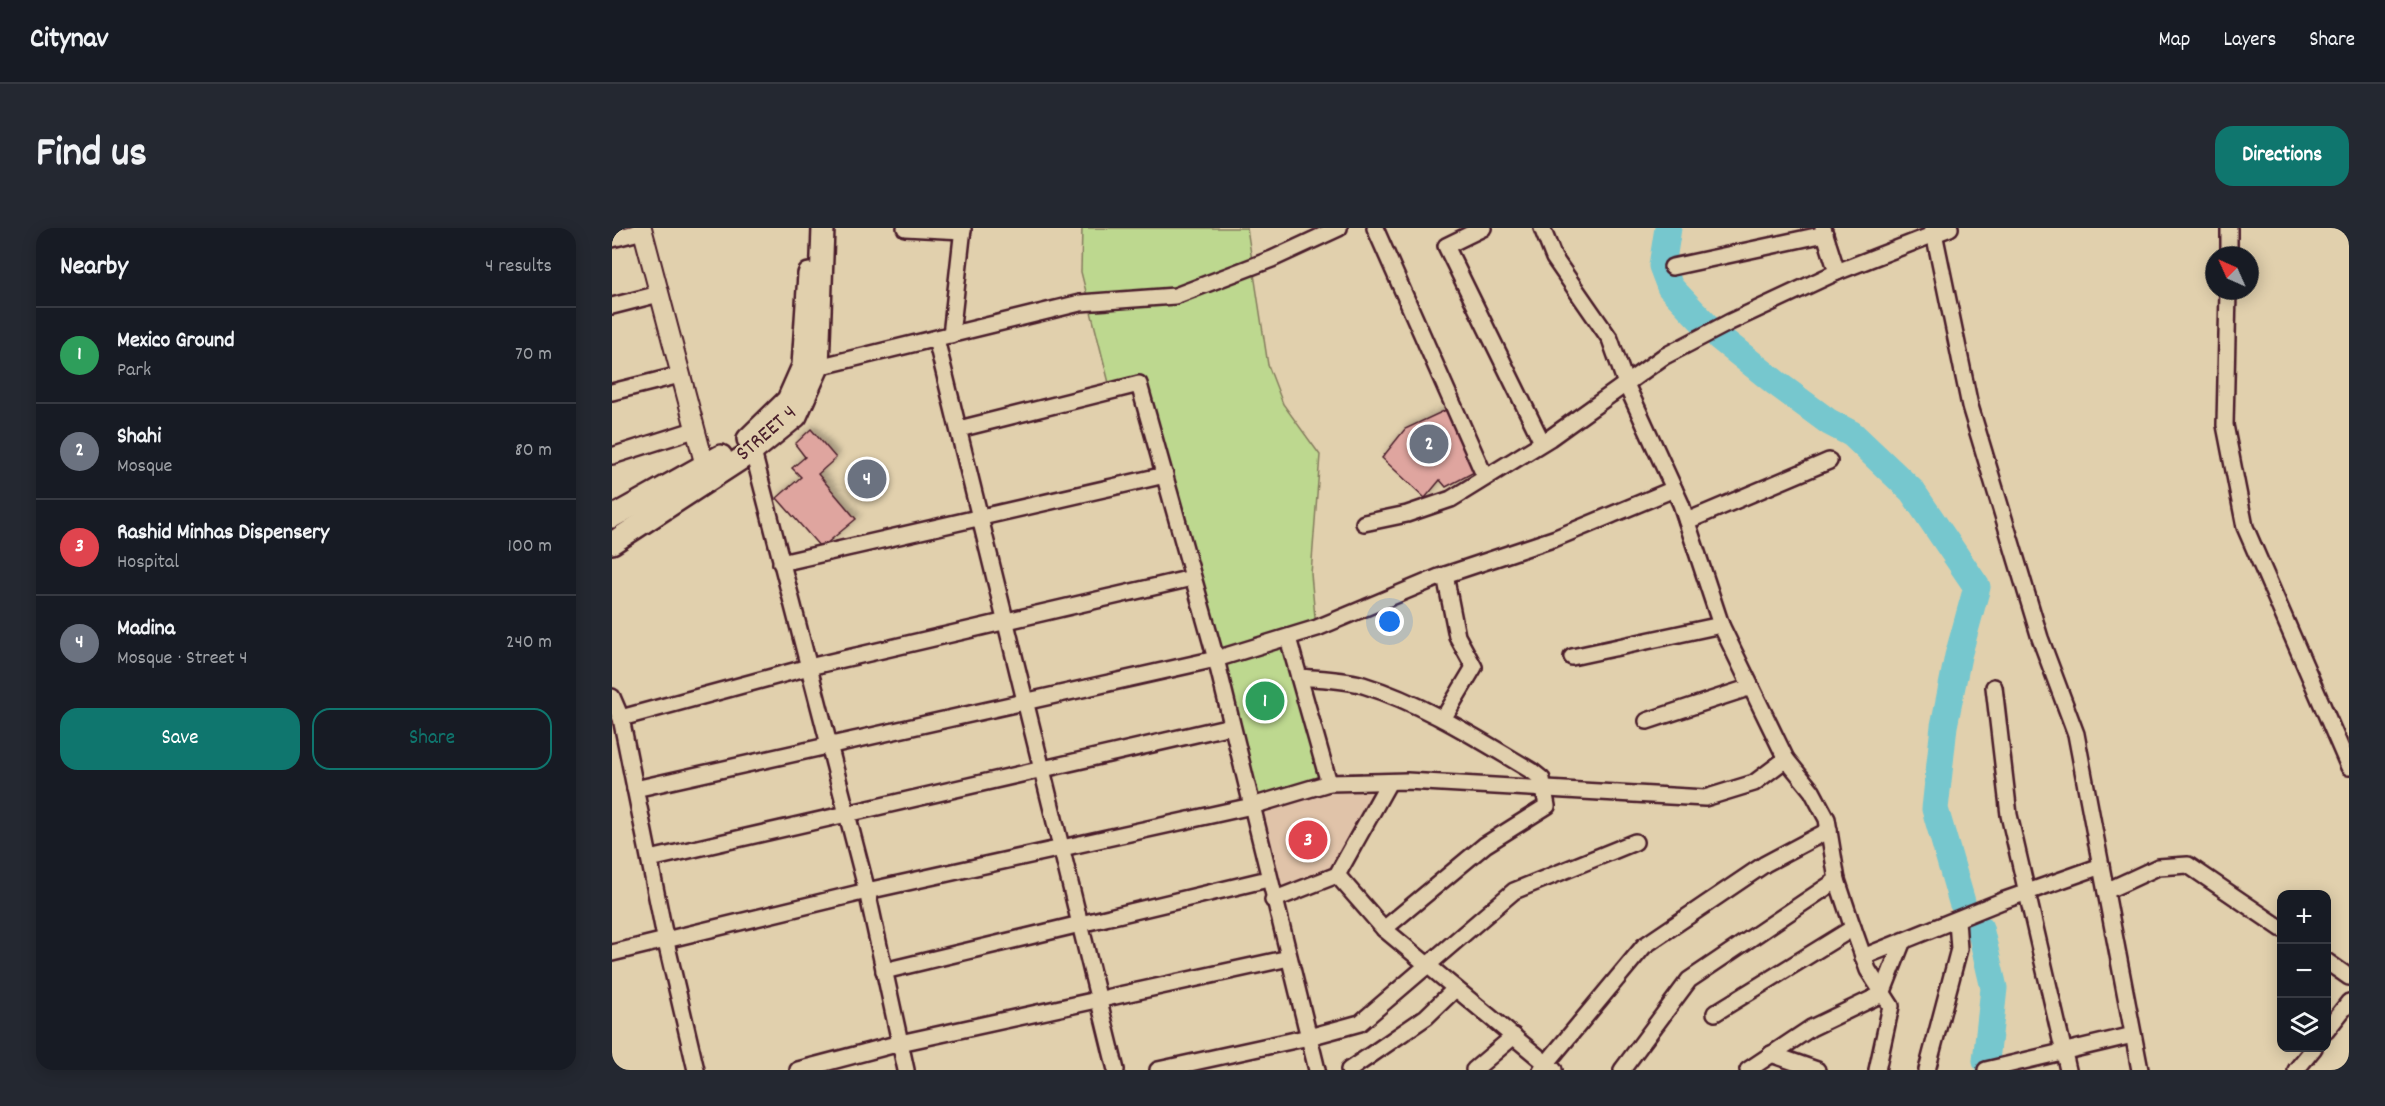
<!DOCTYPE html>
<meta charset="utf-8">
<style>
body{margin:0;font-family:Dekko,sans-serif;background:#242831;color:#f1f3f6}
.controls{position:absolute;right:18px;bottom:18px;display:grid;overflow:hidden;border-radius:12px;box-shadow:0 3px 15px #0003}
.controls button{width:54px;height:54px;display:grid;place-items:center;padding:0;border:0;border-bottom:2px solid #363941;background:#171b24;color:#f1f3f6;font:30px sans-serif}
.compass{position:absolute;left:1593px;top:18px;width:54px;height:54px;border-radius:50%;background:#171b24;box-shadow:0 3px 15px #0003;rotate:315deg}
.you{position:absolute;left:778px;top:394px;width:21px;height:21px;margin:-15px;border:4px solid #fff;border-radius:50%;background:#1a73e8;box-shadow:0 0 0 9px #1a73e833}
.badge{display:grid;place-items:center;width:39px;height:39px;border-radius:50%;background:#0f766e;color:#fff;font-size:20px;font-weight:700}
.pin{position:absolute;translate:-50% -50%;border:3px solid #fff;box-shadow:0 2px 6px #0006}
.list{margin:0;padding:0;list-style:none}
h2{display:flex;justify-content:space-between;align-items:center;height:78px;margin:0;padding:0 24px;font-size:26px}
h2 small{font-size:20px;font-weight:400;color:#9ea1a6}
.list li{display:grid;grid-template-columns:39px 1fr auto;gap:18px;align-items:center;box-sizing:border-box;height:96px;padding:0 24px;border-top:2px solid #363941}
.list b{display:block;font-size:22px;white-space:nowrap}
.list p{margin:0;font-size:20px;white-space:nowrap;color:#9ea1a6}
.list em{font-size:20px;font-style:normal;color:#9ea1a6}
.actions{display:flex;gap:12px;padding:18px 24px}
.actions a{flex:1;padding:14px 0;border:2px solid #0f766e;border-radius:18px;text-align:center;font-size:21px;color:#0f766e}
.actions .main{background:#0f766e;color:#fff}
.icon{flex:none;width:33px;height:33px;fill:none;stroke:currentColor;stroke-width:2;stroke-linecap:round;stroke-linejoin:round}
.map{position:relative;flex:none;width:1737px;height:842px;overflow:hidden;border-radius:18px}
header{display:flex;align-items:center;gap:36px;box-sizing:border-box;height:84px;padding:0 30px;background:#171b24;border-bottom:2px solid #363941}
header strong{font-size:28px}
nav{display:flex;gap:33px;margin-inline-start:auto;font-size:21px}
.intro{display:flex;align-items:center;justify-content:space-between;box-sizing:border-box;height:144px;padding:0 36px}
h1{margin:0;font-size:42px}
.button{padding:15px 27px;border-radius:18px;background:#0f766e;color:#fff;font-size:21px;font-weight:700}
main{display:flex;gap:36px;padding:0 36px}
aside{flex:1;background:#171b24;border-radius:18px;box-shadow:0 3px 15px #0003}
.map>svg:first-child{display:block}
.built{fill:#e0c3a9}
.green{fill:#bdd88f;stroke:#847c5d;stroke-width:1.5}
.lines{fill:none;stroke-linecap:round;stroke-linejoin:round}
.river{stroke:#76c7ce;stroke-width:27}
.building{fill:#dfa59f;stroke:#4a1f2b;stroke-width:1.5;filter:url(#shadow)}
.minor-casing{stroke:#4a1f2b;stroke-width:20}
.tertiary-casing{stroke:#4a1f2b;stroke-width:22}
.secondary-casing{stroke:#4a1f2b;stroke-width:26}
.minor{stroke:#e1d0ad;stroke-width:15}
.tertiary{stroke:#e1d0ad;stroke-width:18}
.secondary{stroke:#e1d0ad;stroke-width:21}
.labels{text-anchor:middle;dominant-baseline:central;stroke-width:5;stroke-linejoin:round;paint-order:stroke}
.street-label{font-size:22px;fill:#4a1f2b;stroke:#e1d0ad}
</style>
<header>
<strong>Citynav</strong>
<nav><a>Map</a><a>Layers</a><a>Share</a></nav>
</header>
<div class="intro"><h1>Find us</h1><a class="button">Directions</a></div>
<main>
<aside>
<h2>Nearby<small>4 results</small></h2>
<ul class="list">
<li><span class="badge" style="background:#2e9e5b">1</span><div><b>Mexico Ground</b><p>Park</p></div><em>70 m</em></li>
<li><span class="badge" style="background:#6b7280">2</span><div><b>Shahi</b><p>Mosque</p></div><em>80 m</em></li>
<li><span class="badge" style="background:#e0444e">3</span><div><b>Rashid Minhas Dispensery</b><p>Hospital</p></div><em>100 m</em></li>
<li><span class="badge" style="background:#6b7280">4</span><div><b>Madina</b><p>Mosque · Street 4</p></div><em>240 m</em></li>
</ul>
<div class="actions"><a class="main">Save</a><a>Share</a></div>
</aside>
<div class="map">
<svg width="1737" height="842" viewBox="0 0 1737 842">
<defs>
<filter id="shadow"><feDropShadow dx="4" dy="-4" stdDeviation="3" flood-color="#0004"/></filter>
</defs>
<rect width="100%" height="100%" fill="#e1d0ad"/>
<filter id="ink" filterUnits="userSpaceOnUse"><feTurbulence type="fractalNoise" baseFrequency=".0167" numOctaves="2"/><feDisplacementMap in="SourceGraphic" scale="12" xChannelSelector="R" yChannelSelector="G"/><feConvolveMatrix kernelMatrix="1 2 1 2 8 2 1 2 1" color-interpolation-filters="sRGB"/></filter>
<g filter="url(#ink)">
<path class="built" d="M777 554 725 647 661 672 641 578 717 555Z"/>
<g class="green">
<path d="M470 0H635L656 137 671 176 708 227 699 346 704 400 605 429 527 156 499 163 469 44Z"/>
<path d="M675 412 714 556 641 578 605 431Z"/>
</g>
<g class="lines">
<g class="river">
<path d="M1056 0 1050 38 1058 59 1094 97"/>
<path d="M1108 110 1164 155 1217 194 1240 206 1300 263 1365 359 1346 428 1332 498 1323 581 1350 674"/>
<path d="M1368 700 1382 760 1374 833"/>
</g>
</g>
<g class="building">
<path d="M834 182 866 242 834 259 828 252 813 270 770 230 793 201Z"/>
<path d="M199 201 224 230 206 246 244 291 209 320 165 270 189 249 180 240 193 229 183 216Z"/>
</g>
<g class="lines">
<defs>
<g id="minor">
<path d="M293 0 351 3"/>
<path d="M763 0 873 249"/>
<path d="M871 0 834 18 930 214"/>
<path d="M930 0 942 30 998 111 1014 156 1069 276 1109 397 1174 531 1200 563 1215 591 1225 652 1238 691 1256 742 1279 778 1265 842"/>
<path d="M1211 0 1225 44"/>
<path d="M1321 0 1358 178 1428 410 1464 506 1489 638"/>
<path d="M0 11 31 3"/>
<path d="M1617 27V0"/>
<path d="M1060 39 1213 6"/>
<path d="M1616 63 1613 197 1633 299 1737 539"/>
<path d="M0 78 47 66"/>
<path d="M339 107 351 0"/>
<path d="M324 111 504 842"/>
<path d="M206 139 468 75 563 68 660 31 727 0"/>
<path d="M0 164 68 147"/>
<path d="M347 201 527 156 604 431 705 842"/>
<path d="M139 216 255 663 294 842"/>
<path d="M0 228 82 202"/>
<path d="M1075 293 1217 233"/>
<path d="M752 295 795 286 839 271 938 210 1051 129 1118 94 1225 44 1338 0"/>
<path d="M169 335 553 247"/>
<path d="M676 410 717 555"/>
<path d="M960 429 1109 397"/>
<path d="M687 449C708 451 732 451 751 457 812 476 866 511 920 543L930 551 935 578 873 617 772 701"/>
<path d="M1382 459 1397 587 1456 842"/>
<path d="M0 469 9 490 54 714 84 842"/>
<path d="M9 490 197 439 580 350"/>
<path d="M831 491 862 439 845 408 833 347"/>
<path d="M1035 493 1139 459"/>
<path d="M23 561 604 431 705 400 827 349 944 310 1062 261"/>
<path d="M38 631 619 498"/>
<path d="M725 647 772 701 942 842"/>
<path d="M1494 663 1546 639 1576 637 1670 701"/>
<path d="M661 672 725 647 777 554"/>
<path d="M0 725 255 663 640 578 717 555 795 553 1093 570 1142 555 1174 531"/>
<path d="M1251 729 1390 673 1489 638 1528 842"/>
<path d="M1714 733 1737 749"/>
<path d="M272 743 656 651"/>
<path d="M1103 785 1241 700"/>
<path d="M1714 803 1737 774"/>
<path d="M1159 826 1205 842"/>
<path d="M186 842 288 815 677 730"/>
<path d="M546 842 697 809 748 795 902 663 1023 614"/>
<path d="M737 842 814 789 843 761"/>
<path d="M862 842 902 808"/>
<path d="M929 842 1032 718 1153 636 1217 602"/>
<path d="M1010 842 1077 752 1225 652"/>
<path d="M1136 842 1199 800 1270 766 1290 715"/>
<path d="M1315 842 1347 721 1345 692"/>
<path d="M1374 842 1521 807"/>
<path d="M1684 842 1702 820"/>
</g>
<path id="tertiary" d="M30 0 93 238"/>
<g id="secondary">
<path d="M136 211 176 172 191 138 197 46"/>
<path d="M0 289 109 228"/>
<path d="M0 315 141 223 184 188 206 139 211 0"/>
</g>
</defs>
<use href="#minor" class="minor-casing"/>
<use href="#tertiary" class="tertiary-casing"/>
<use href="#secondary" class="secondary-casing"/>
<use href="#minor" class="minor"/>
<use href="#tertiary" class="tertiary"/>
<use href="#secondary" class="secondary"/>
</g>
</g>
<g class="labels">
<g class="street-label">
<text transform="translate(155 206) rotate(-41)">STREET 4</text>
</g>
</g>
</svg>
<div class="controls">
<button>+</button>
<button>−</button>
<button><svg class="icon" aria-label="layers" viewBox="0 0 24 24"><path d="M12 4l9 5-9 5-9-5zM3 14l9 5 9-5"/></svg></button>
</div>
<svg class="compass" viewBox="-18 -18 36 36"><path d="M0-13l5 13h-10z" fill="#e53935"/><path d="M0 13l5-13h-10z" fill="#9ea1a6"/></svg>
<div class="you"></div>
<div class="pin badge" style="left:653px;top:473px;background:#2e9e5b">1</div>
<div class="pin badge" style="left:817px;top:216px;background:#6b7280">2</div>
<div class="pin badge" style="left:696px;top:612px;background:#e0444e">3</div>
<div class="pin badge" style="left:255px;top:251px;background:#6b7280">4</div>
</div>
</main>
